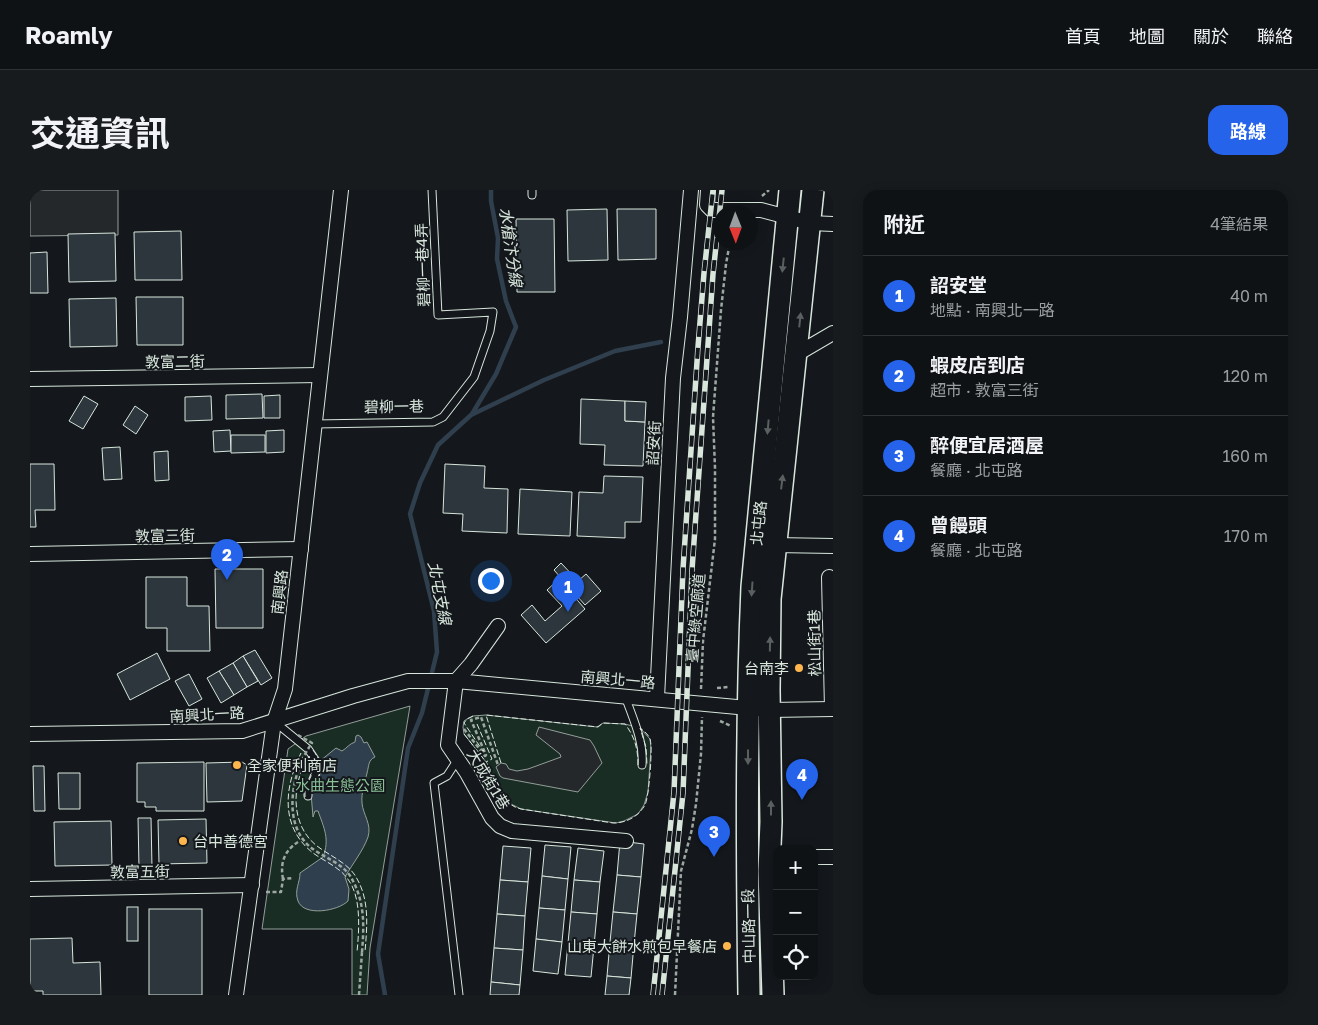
<!DOCTYPE html>
<html lang="zh-TW">
<meta charset="utf-8">
<style>
body{margin:0;font-family:"Golos Text","Noto Sans TC",sans-serif;background:#181b1e;color:#f1f3f6}
.controls{position:absolute;right:15px;bottom:15px;display:grid;overflow:hidden;border-radius:10px;box-shadow:0 2px 12px #0003}
.controls button{width:45px;height:45px;display:grid;place-items:center;padding:0;border:0;border-bottom:1px solid #2f3234;background:#0f1215;color:#f1f3f6;font:25px sans-serif}
.compass{position:absolute;left:683px;top:15px;width:45px;height:45px;border-radius:50%;background:#0f1215;box-shadow:0 2px 12px #0003;rotate:179deg}
.you{position:absolute;left:460px;top:390px;width:18px;height:18px;margin:-12px;border:4px solid #fff;border-radius:50%;background:#1a73e8;box-shadow:0 0 0 8px #1a73e833}
.badge{display:grid;place-items:center;width:32px;height:32px;border-radius:50%;background:#2563eb;color:#fff;font-size:16px;font-weight:700}
.pin{position:absolute;translate:-50% -41px;filter:drop-shadow(0 1px 2px #0008)}
.pin::after{content:'';position:absolute;top:26px;width:18px;height:15px;background:inherit;clip-path:polygon(0 0,100% 0,50% 100%)}
.list{margin:0;padding:0;list-style:none}
h2{display:flex;justify-content:space-between;align-items:center;height:65px;margin:0;padding:0 20px;font-size:21px}
h2 small{font-size:16px;font-weight:400;color:#9b9ea0}
.list li{display:grid;grid-template-columns:32px 1fr auto;gap:15px;align-items:center;box-sizing:border-box;height:80px;padding:0 20px;border-top:1px solid #2f3234}
.list b{display:block;font-size:19px;white-space:nowrap}
.list p{margin:0;font-size:16px;white-space:nowrap;color:#9b9ea0}
.list em{font-size:16px;font-style:normal;color:#9b9ea0}
.icon{flex:none;width:28px;height:28px;fill:none;stroke:currentColor;stroke-width:2;stroke-linecap:round;stroke-linejoin:round}
.map{position:relative;flex:none;width:803px;height:805px;overflow:hidden;border-radius:15px}
header{display:flex;align-items:center;gap:30px;box-sizing:border-box;height:70px;padding:0 25px;background:#0f1215;border-bottom:1px solid #2f3234}
header strong{font-size:24px}
nav{display:flex;gap:28px;margin-inline-start:auto;font-size:18px}
.intro{display:flex;align-items:center;justify-content:space-between;box-sizing:border-box;height:120px;padding:0 30px}
h1{margin:0;font-size:35px}
.button{padding:12px 22px;border-radius:15px;background:#2563eb;color:#fff;font-size:18px;font-weight:700}
main{display:flex;gap:30px;padding:0 30px}
aside{flex:1;background:#0f1215;border-radius:15px;box-shadow:0 2px 12px #0003}
.map>svg:first-child{display:block}
.green{fill:#1a2d24;stroke:#939e99}
.parking{fill:#24282b;stroke:#939e99}
.water{fill:#2f3f4d;stroke:#939e99}
.lines{fill:none;stroke-linecap:round;stroke-linejoin:round}
.stream{stroke:#2f3f4d;stroke-width:4.5}
.building{fill:#2c363c;stroke:#d8e6dc}
.service-casing{stroke:#d8e6dc;stroke-width:9}
.minor-casing{stroke:#d8e6dc;stroke-width:16}
.primary-casing{stroke:#d8e6dc;stroke-width:24}
.path{stroke:#9da8a2;stroke-width:2.5;stroke-dasharray:4 2.5;stroke-linecap:butt}
.service{stroke:#14181c;stroke-width:7}
.minor{stroke:#14181c;stroke-width:14}
.primary{stroke:#14181c;stroke-width:21}
.rail-casing{stroke:#d8e6dc;stroke-width:5.5}
.rail{stroke:#14181c;stroke-width:4;stroke-dasharray:11;stroke-linecap:butt}
.path-bridge{stroke:#9da8a2;stroke-width:2.5;stroke-dasharray:4 2.5;stroke-linecap:butt}
.fence{stroke:#d8e6dc;stroke-width:1;stroke-dasharray:6 2.5;stroke-linecap:butt}
.oneway{fill:#59605f}
.poi-dot{fill:#ffb74d;stroke:#14181c;stroke-width:2}
.labels{text-anchor:middle;dominant-baseline:central;stroke-width:4;stroke-linejoin:round;paint-order:stroke}
.street-label{font-size:15px;fill:#d8e6dc;stroke:#14181c}
.poi-label{font-size:15px;fill:#d8e6dc;stroke:#14181c;text-anchor:end}
.park-label{font-size:15px;fill:#8ac095;stroke:#14181c}
.water-label{font-size:16px;font-style:italic;fill:#d8e6dc;stroke:#14181c}
</style>
<header>
<strong>Roamly</strong>
<nav><a>首頁</a><a>地圖</a><a>關於</a><a>聯絡</a></nav>
</header>
<div class="intro"><h1>交通資訊</h1><a class="button">路線</a></div>
<main>
<div class="map">
<svg width="803" height="805" viewBox="0 0 803 805">
<rect width="100%" height="100%" fill="#14181c"/>
<g class="green">
<path d="M380 516 340 758 337 805H322V739H232L258 559 276 546Z"/>
<path d="M456 525 567 537 573 533 595 534 610 538 620 549 621 558 618 602 614 615 608 624 594 631 586 633 491 619 477 612 456 572 434 544 433 537 434 531 437 529 443 526Z"/>
</g>
<g class="parking">
<path d="M0 0H88V45L0 46Z"/>
<path d="M509 537 560 550 564 556 572 573 548 602 473 588 470 586 466 577 471 573 476 574 479 579 487 581 498 579 531 567 530 564 506 545Z"/>
</g>
<path class="water" d="M328 545 331 547 334 553 337 552 345 567C338 570 339 576 337 583 335 593 331 602 332 613 333 625 342 634 338 647 333 661 323 673 315 687L319 699 318 711C308 721 274 727 268 711 264 700 270 693 270 683L293 667C300 649 294 638 288 621H285L283 627 281 603 282 598 290 584V571L306 558 312 561C317 558 319 554 325 552L326 546Z"/>
<g class="lines">
<g class="stream">
<path d="M442 224 466 184 486 137 476 111 467 69 468 48 461 11V0"/>
<path d="M355 805 348 764 378 558 392 523 407 462 404 421 380 324 390 293 408 255 441 225 514 190 585 161 631 152"/>
</g>
</g>
<g class="building">
<path d="M577 19 578 70 538 71 537 20Z"/>
<path d="M587 19H626V69L588 70Z"/>
<path d="M486 29H524L525 102H487Z"/>
<path d="M151 41 152 90H105L104 42Z"/>
<path d="M85 43 86 91 39 92 38 44Z"/>
<path d="M17 62 18 103H0V63Z"/>
<path d="M106 107H153V155H107Z"/>
<path d="M86 108 87 156 40 157 39 109Z"/>
<path d="M232 204 233 228 196 229V205Z"/>
<path d="M250 205V228H234V206Z"/>
<path d="M54 206 68 214 53 239 39 231Z"/>
<path d="M181 206 182 230 155 231V207Z"/>
<path d="M551 209 595 211V231L615 232 613 276 574 275 575 255 550 254Z"/>
<path d="M595 211 616 212 615 232 595 231Z"/>
<path d="M105 216 118 225 106 244 93 235Z"/>
<path d="M200 240 201 261 184 262 183 241Z"/>
<path d="M254 240V262L236 263V241Z"/>
<path d="M201 245H235V262L201 263Z"/>
<path d="M90 257 92 289 74 290 72 258Z"/>
<path d="M138 261 139 290 125 291 124 262Z"/>
<path d="M0 274H24L25 320H5L6 337H0Z"/>
<path d="M415 274 455 276 454 298 478 299 477 343 432 341 433 324 413 323Z"/>
<path d="M574 286 613 287 611 332H595V348L547 346 549 302 573 303Z"/>
<path d="M490 299 542 302 540 346 488 344Z"/>
<path d="M531 373 548 391 556 384 571 401 555 415 524 380Z"/>
<path d="M185 379H233V438H186Z"/>
<path d="M116 387H157V416H179L180 461H137V438H116Z"/>
<path d="M529 389 555 419 516 453 491 425 502 415 515 431 532 416 517 400Z"/>
<path d="M225 460 242 488 231 495 213 466Z"/>
<path d="M127 463 140 489 100 510 87 484Z"/>
<path d="M213 466 228 491 217 497 203 473Z"/>
<path d="M203 473 217 497 204 505 189 481Z"/>
<path d="M189 481 204 505 191 513 177 488Z"/>
<path d="M159 484 172 509 159 516 145 491Z"/>
<path d="M174 572V621H126V617H115V612H107V573Z"/>
<path d="M212 572 217 575 212 611 177 612 176 573Z"/>
<path d="M3 576H14L15 621H4Z"/>
<path d="M28 583H50V619H29Z"/>
<path d="M108 628H121L122 678H109Z"/>
<path d="M176 629 177 673 129 674 128 630Z"/>
<path d="M81 631 82 675 25 676 24 632Z"/>
<path d="M590 651 614 654 611 687 587 685Z"/>
<path d="M515 655 541 657 538 689 512 686Z"/>
<path d="M473 656 501 658 498 692 470 690Z"/>
<path d="M548 658 574 661 570 692 544 690Z"/>
<path d="M587 685 611 687 607 724 583 722Z"/>
<path d="M512 686 538 689 535 720 509 718Z"/>
<path d="M470 690 498 692 495 726 467 724Z"/>
<path d="M544 690 570 692 567 724 541 722Z"/>
<rect x="97" y="717" width="11" height="34"/>
<path d="M509 718 535 720 532 752 506 749Z"/>
<rect x="119" y="719" width="53" height="86"/>
<path d="M541 722 567 724 564 756 538 753Z"/>
<path d="M583 722 607 724 604 754 580 752Z"/>
<path d="M467 724 495 726 493 760 464 758Z"/>
<path d="M42 748 43 773 70 772 71 805H13V801H0V749Z"/>
<path d="M506 749 532 752 528 784 503 781Z"/>
<path d="M580 752 604 754 601 788 577 786Z"/>
<path d="M538 753 564 756 561 787 535 785Z"/>
<path d="M464 758 493 760 490 795 461 792Z"/>
<path d="M577 786 601 788 599 805H575Z"/>
<path d="M461 792 490 795 489 805H460Z"/>
</g>
<g class="lines">
<defs>
<g id="service">
<path d="M502 0V5"/>
<path d="M285 234 403 232 413 227 444 187 460 141 463 122 408 125 402 0"/>
<path d="M595 506C603 529 614 551 612 575"/>
<path d="M245 532 278 559 286 571V582L278 602V606"/>
<path d="M428 569 417 586 404 593 429 805"/>
</g>
<g id="minor">
<path d="M678 0 677 15 682 20H731L780 33 803 34"/>
<path d="M767 164 803 143"/>
<path d="M0 189 290 185"/>
<path d="M745 355 803 356"/>
<path d="M0 364 271 359"/>
<path d="M799 387 802 519"/>
<path d="M426 491 418 555 437 583 462 628 470 636 482 641 596 651"/>
<path d="M426 491 441 474 468 436"/>
<path d="M627 508 643 188 650 127 661 0"/>
<path d="M0 544 212 541 323 506 378 491H426L740 520 803 519"/>
<path d="M784 667H803"/>
<path d="M0 699 222 695"/>
<path d="M206 805 244 532 255 499 311 0"/>
</g>
<g id="primary">
<path d="M719 805C717 669 716 533 722 397L760 0"/>
<path d="M743 805 739 681 741 632 739 500 740 409 783 0"/>
</g>
</defs>
<use href="#service" class="service-casing"/>
<use href="#minor" class="minor-casing"/>
<use href="#primary" class="primary-casing"/>
<g class="path">
<path d="M732 6 739 0"/>
<path d="M687 498 698 497"/>
<path d="M671 499 673 451 685 349V278L683 227 691 120 696 74 700 52"/>
<path d="M690 531 701 536"/>
<path d="M434 539 455 566 456 565 441 530 451 527 468 575"/>
<path d="M253 689C250 673 254 661 268 652"/>
<path d="M236 702H251L253 689 263 688"/>
<path d="M329 805 332 762"/>
<path d="M645 805 651 681 662 639 666 614 671 564 672 527"/>
</g>
<use href="#service" class="service"/>
<use href="#minor" class="minor"/>
<use href="#primary" class="primary"/>
<defs>
<g id="rail">
<path d="M623 805 644 602 653 379 668 157 674 83 683 0"/>
<path d="M632 805 653 603 662 380 683 84 692 0"/>
</g>
</defs>
<use href="#rail" class="rail-casing"/>
<use href="#rail" class="rail"/>
<path class="path-bridge" d="M268 545 282 553C263 579 251 631 279 656 293 668 315 673 323 691 335 714 334 737 332 762"/>
<g class="fence">
<path d="M443 526 437 529 434 533 453 561 454 560"/>
<path d="M447 534 462 569 456 572"/>
<path d="M434 544 456 572 477 612 485 617 491 619 583 633C596 633 608 627 615 615 619 607 623 557 620 549 618 544 614 541 610 538L616 557 617 575"/>
<path d="M283 560C291 571 293 581 286 592"/>
<path d="M271 563C254 598 250 637 283 663 294 671 309 677 317 688 332 706 329 741 327 762"/>
<path d="M471 573 456 525 568 537 573 533 595 534C605 547 608 559 608 575"/>
<path d="M283 577 279 566C261 594 260 635 287 656 300 666 318 673 326 687 340 710 337 737 335 762"/>
<path d="M275 607V599L282 584"/>
</g>
</g>
<defs><path id="oneway-solid" d="M-6-.8H1V-3.2L6.5 0L1 3.2V.8H-6Z" transform="scale(1.25)"/></defs>
<g class="oneway">
<use href="#oneway-solid" transform="translate(753 75) rotate(96)"/>
<use href="#oneway-solid" transform="translate(770 130) rotate(-84)"/>
<use href="#oneway-solid" transform="translate(738 237) rotate(95)"/>
<use href="#oneway-solid" transform="translate(752 292) rotate(-83)"/>
<use href="#oneway-solid" transform="translate(722 399) rotate(94)"/>
<use href="#oneway-solid" transform="translate(740 454) rotate(-89)"/>
<use href="#oneway-solid" transform="translate(718 567) rotate(90)"/>
<use href="#oneway-solid" transform="translate(741 618) rotate(-90)"/>
</g>
<g class="poi-dot">
<circle cx="769" cy="478" r="5"/>
<circle cx="207" cy="575" r="5"/>
<circle cx="153" cy="651" r="5"/>
<circle cx="697" cy="756" r="5"/>
</g>
<g class="labels">
<g class="street-label">
<text transform="translate(392 75) rotate(-92)">碧柳一巷4弄</text>
<text transform="translate(145 171) rotate(-1)">敦富二街</text>
<text transform="translate(364 216) rotate(-1)">碧柳一巷</text>
<text transform="translate(623 253) rotate(-87)">詔安街</text>
<text transform="translate(728 333) rotate(-84)">北屯路</text>
<text transform="translate(135 345) rotate(-1)">敦富三街</text>
<text transform="translate(249 402) rotate(-84)">南興路</text>
<text transform="translate(665 428) rotate(-85)">臺中綠空廊道</text>
<text transform="translate(784 453) rotate(-91)">松山街1巷</text>
<text transform="translate(588 489) rotate(5)">南興北一路</text>
<text transform="translate(177 524) rotate(-3)">南興北一路</text>
<text transform="translate(459 589) rotate(59)">大成街1巷</text>
<text transform="translate(110 681) rotate(-1)">敦富五街</text>
<text transform="translate(718 736) rotate(-91)">中山路一段</text>
</g>
<g class="poi-label">
<text x="759" y="478">台南李</text>
<text x="217" y="575" text-anchor="start">全家便利商店</text>
<text x="163" y="651" text-anchor="start">台中善德宮</text>
<text x="687" y="756">山東大餅水煎包早餐店</text>
</g>
<g class="park-label">
<text x="310" y="595">水曲生態公園</text>
</g>
<g class="water-label">
<text transform="translate(481 57) rotate(82)">水槍汴分線</text>
<text transform="translate(410 403) rotate(79)">北屯支線</text>
</g>
</g>
</svg>
<div class="controls">
<button>+</button>
<button>−</button>
<button><svg class="icon" aria-label="locate" viewBox="0 0 24 24"><circle cx="12" cy="12" r="6"/><path d="M12 2v4M12 18v4M2 12h4M18 12h4"/></svg></button>
</div>
<svg class="compass" viewBox="-18 -18 36 36"><path d="M0-13l5 13h-10z" fill="#e53935"/><path d="M0 13l5-13h-10z" fill="#9b9ea0"/></svg>
<div class="you"></div>
<div class="pin badge" style="left:538px;top:422px">1</div>
<div class="pin badge" style="left:197px;top:390px">2</div>
<div class="pin badge" style="left:684px;top:667px">3</div>
<div class="pin badge" style="left:772px;top:610px">4</div>
</div>
<aside>
<h2>附近<small>4筆結果</small></h2>
<ul class="list">
<li><span class="badge">1</span><div><b>詔安堂</b><p>地點 · 南興北一路</p></div><em>40 m</em></li>
<li><span class="badge">2</span><div><b>蝦皮店到店</b><p>超市 · 敦富三街</p></div><em>120 m</em></li>
<li><span class="badge">3</span><div><b>醉便宜居酒屋</b><p>餐廳 · 北屯路</p></div><em>160 m</em></li>
<li><span class="badge">4</span><div><b>曾饅頭</b><p>餐廳 · 北屯路</p></div><em>170 m</em></li>
</ul>
</aside>
</main>
